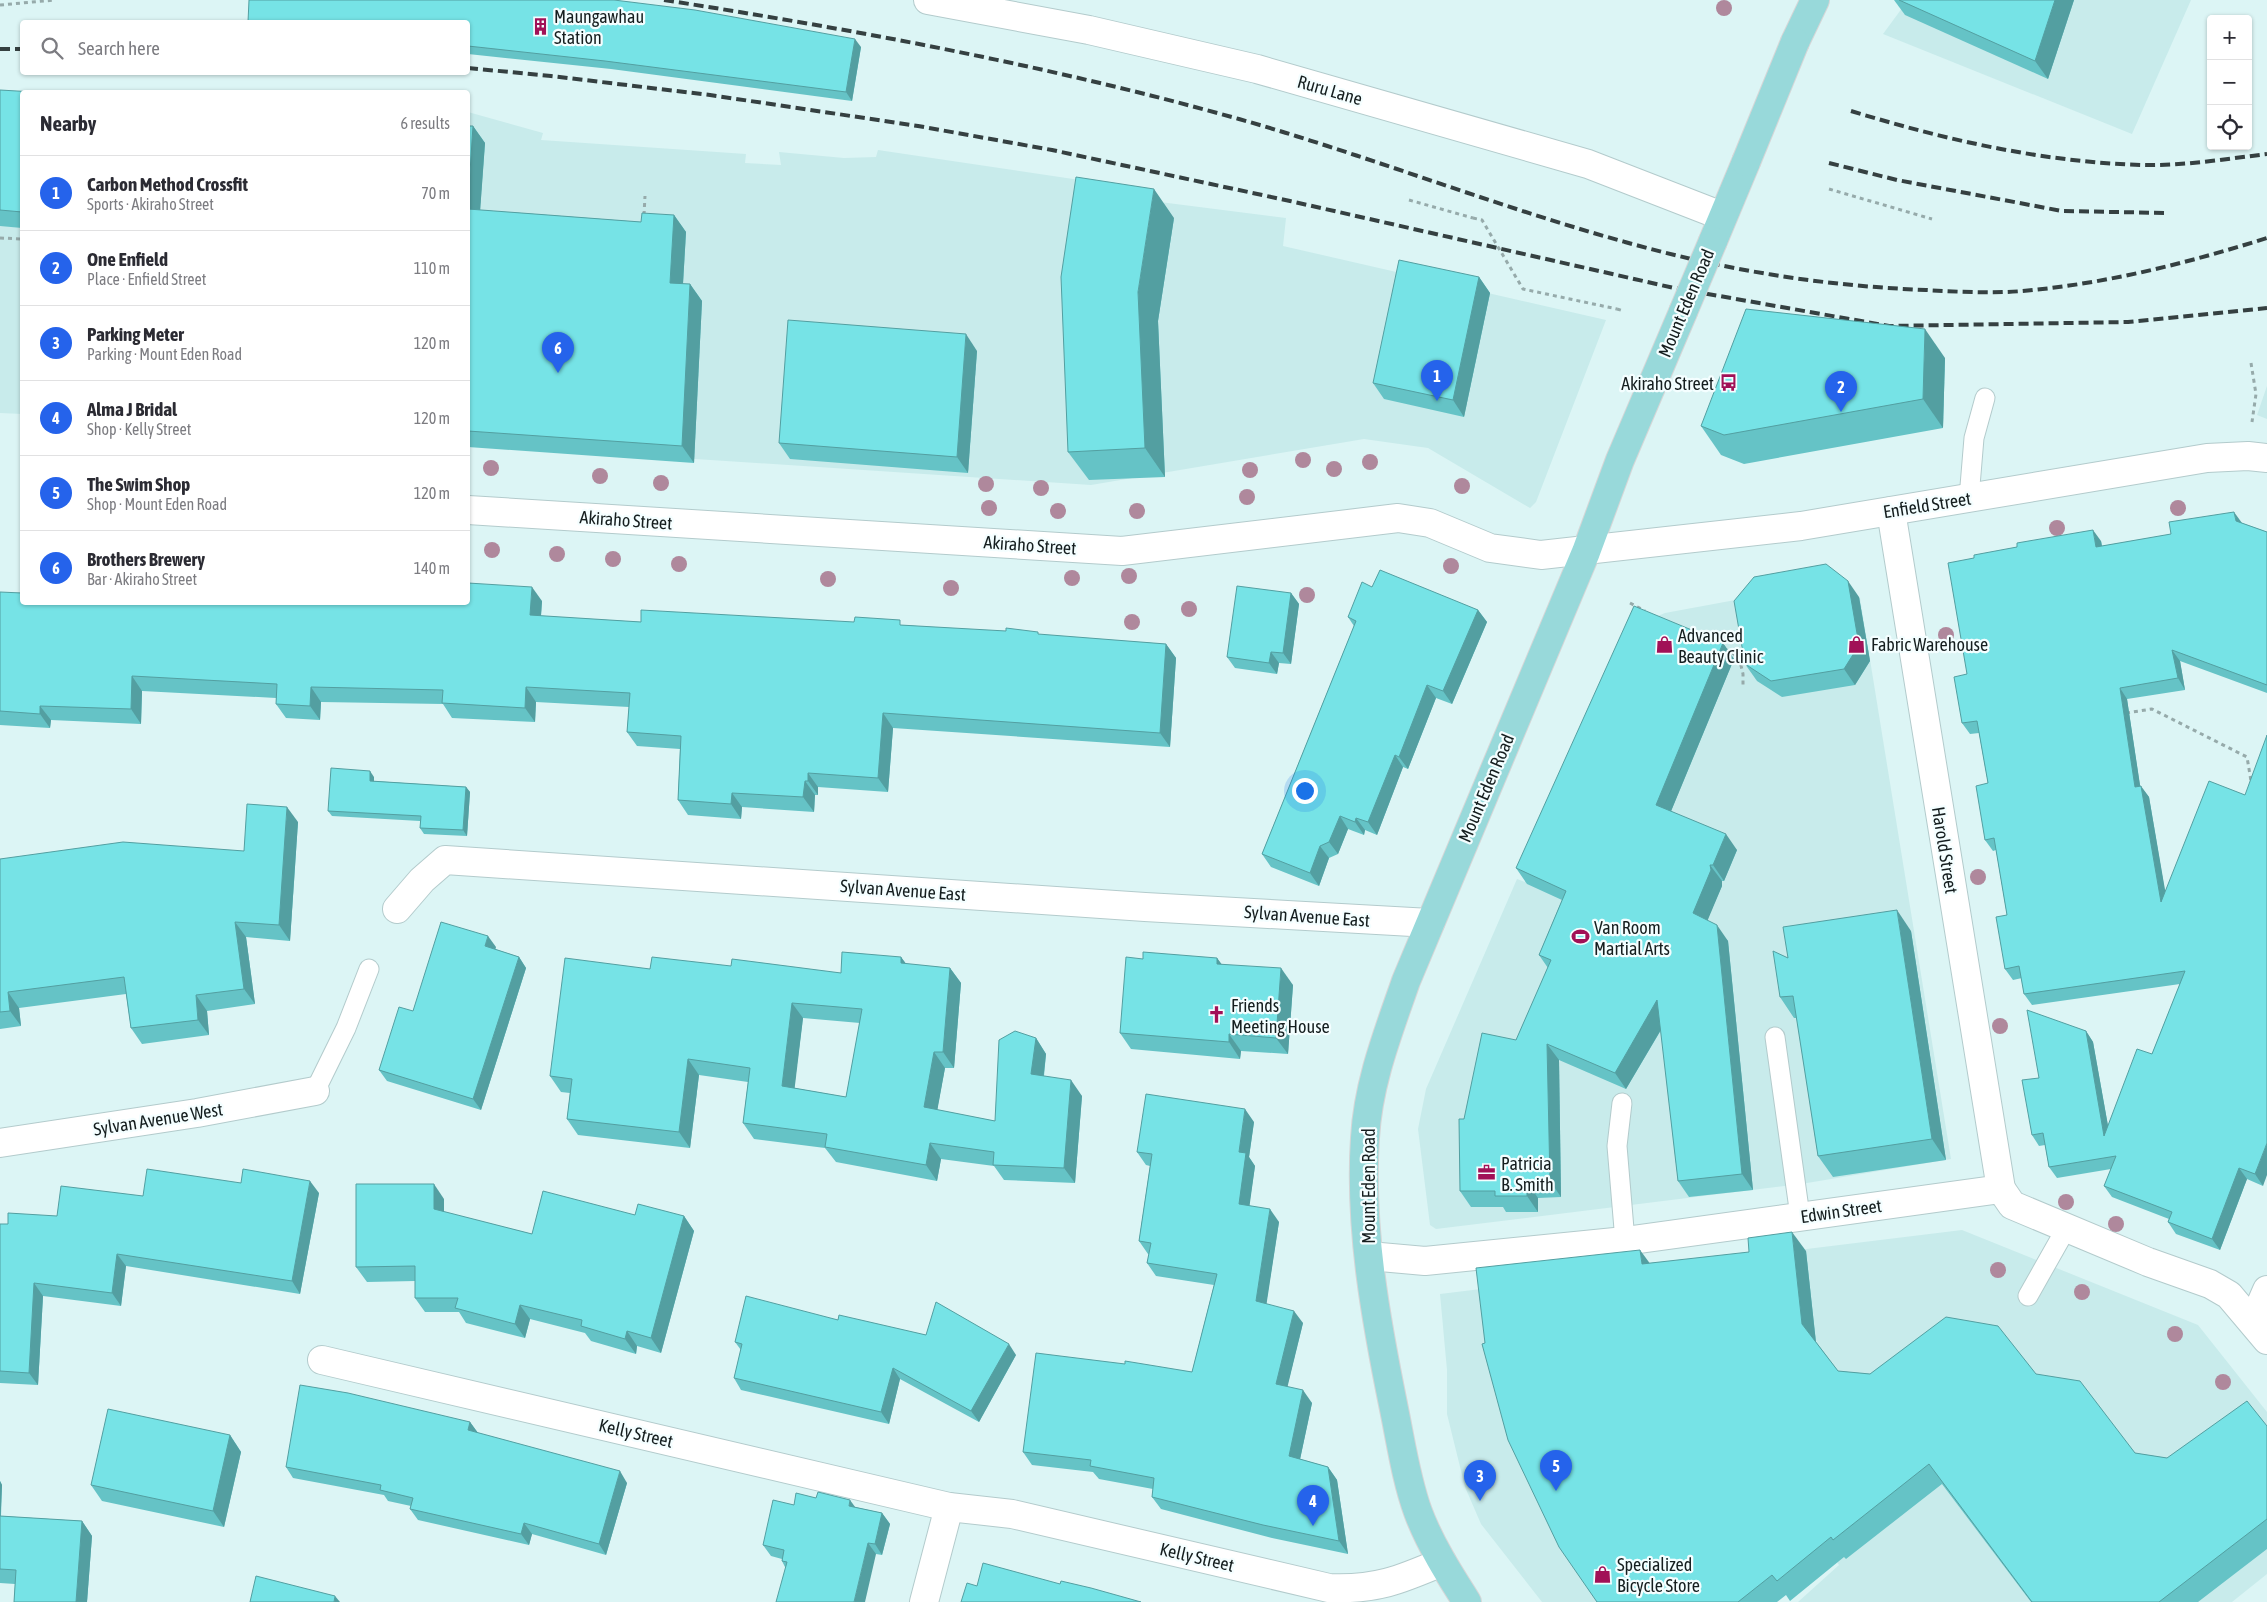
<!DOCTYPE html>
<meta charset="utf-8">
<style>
body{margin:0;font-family:"Asap Condensed",sans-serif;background:#f2f2f3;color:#2b2b33}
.controls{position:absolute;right:15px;top:15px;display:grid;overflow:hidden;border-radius:5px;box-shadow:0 1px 4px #0004}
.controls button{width:45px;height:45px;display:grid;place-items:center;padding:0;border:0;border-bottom:1px solid #e1e1e2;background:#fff;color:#2b2b33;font:25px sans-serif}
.you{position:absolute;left:1304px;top:790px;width:18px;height:18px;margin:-12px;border:4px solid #fff;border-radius:50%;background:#1a73e8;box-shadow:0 0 0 8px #1a73e833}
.badge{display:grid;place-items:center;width:32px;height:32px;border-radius:50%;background:#2563eb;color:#fff;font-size:16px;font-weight:700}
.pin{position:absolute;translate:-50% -41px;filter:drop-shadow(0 1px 2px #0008)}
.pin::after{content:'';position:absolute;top:26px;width:18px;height:15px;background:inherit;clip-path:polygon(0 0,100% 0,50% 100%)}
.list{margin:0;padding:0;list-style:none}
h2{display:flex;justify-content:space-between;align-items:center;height:65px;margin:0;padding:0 20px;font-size:21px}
h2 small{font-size:16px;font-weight:400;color:#7c7c81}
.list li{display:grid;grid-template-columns:32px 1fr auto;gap:15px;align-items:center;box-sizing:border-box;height:75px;padding:0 20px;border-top:1px solid #e1e1e2}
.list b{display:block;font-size:19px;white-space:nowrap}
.list p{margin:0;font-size:16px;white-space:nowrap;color:#7c7c81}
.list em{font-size:16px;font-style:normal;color:#7c7c81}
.icon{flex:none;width:28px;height:28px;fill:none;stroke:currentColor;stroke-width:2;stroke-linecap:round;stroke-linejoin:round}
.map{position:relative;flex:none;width:2267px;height:1602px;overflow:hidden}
.search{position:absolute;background:#fff;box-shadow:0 1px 4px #0004;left:20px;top:20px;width:450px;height:55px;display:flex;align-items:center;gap:12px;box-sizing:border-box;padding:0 18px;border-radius:5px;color:#7c7c81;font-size:19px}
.panel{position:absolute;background:#fff;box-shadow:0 1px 4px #0004;left:20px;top:90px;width:450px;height:515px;border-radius:5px}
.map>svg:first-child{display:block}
.built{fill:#c8ebeb}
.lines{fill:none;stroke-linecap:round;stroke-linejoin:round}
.service-casing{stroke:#b3cbcc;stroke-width:21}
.pedestrian-casing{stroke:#b3cbcc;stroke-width:30}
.minor-casing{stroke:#b3cbcc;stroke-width:30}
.tertiary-casing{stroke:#b3cbcc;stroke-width:30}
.primary-casing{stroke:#d5d6d7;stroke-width:30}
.path{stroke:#96aaaa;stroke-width:3;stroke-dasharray:4 4;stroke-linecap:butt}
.service{stroke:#fff;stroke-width:19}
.pedestrian{stroke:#fff;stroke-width:28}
.minor{stroke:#fff;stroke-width:28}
.tertiary{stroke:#fff;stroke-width:28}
.primary{stroke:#98d9da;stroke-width:28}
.rail{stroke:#354041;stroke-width:4;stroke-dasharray:10 5;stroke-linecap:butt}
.primary-bridge-casing{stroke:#d5d6d7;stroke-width:30;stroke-linecap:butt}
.path-bridge{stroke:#96aaaa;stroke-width:3;stroke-dasharray:4 4;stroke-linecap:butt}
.primary-bridge{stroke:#98d9da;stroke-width:28}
.tree{fill:#af889c}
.wall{fill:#65c3c6;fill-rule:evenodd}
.shaded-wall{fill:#539fa1}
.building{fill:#76e3e6;stroke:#539fa1;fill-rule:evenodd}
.labels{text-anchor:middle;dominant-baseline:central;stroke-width:4.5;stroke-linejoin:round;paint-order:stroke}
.poi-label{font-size:18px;fill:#151e1f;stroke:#f4feff;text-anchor:start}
.street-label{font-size:18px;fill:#151e1f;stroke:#f4feff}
</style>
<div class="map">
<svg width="2267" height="1602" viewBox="0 0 2267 1602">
<rect width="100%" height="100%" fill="#dcf5f5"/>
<g class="built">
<path d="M1908 0H2191L2132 134 1883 34Z"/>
<path d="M0 102 22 104V414L0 413Z"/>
<path d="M468 112 543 133 541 140 746 154 745 163 781 165 779 152 844 158 876 157 878 150 1100 183 1097 194 1286 218 1283 246 1606 320 1536 502 1530 508 1428 448 1364 439 1091 485 468 444Z"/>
<path d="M2267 386V419L2257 415Z"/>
<path d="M1832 582 1860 598 1951 1159 1801 1184 1436 1229 1430 1225 1418 1129 1426 1089 1517 879 1525 882 1631 627 1665 613Z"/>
<path d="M1962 1230 2198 1325 2267 1412V1574L2232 1602H1798L1839 1565 1707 1389 1663 1602H1542L1481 1524 1465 1487 1447 1414V1370L1440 1294Z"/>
</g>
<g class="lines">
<defs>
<g id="service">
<path d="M1969 498 1974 438 1985 398"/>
<path d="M1775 1037 1800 1216"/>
<path d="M315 1091 346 1028 369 969"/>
<path d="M1622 1103 1617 1146 1625 1241"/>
<path d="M2028 1296 2067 1227"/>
</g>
<path id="pedestrian" d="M928 0 1089 30 1257 69 1588 164 1722 216"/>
<g id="minor">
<path d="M468 510 1122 551 1398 518 1430 523 1490 548 1541 555 1801 526 2207 458 2248 456 2267 458"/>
<path d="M1891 511 2001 1189"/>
<path d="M397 909 422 880 445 860 1145 907 1430 923"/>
<path d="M0 1143 197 1113 315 1091"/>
<path d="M2253 1322 2267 1290"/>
<path d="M322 1360 949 1507 1012 1514 1329 1588C1376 1590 1400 1580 1442 1562"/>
<path d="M924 1602 949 1507"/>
</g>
<path id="tertiary" d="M1369 1256 1425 1261 1625 1241 2001 1189 2012 1205 2148 1262 2210 1284 2229 1295 2267 1340"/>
<g id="primary">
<path d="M1795 42 1815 0"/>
<path d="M1713 241 1746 162"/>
<path d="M1467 1602C1449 1574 1430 1544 1418 1512 1406 1479 1401 1443 1394 1409 1376 1321 1359 1228 1365 1138 1368 1083 1388 1033 1406 981L1586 552 1620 460 1683 312"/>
</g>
</defs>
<use href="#service" class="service-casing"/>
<use href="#pedestrian" class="pedestrian-casing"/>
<use href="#minor" class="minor-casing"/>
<use href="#tertiary" class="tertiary-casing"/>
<use href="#primary" class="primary-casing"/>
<g class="path">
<path d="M0 5 55 0"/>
<path d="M1829 189 1932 219"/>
<path d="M1409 200 1473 218"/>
<path d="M644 215 645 196"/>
<path d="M0 238 22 239"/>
<path d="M1617 309 1624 311"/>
<path d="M2251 363 2256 394 2252 422"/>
<path d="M1630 603 1645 611"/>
<path d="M1725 649 1739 657 1743 674V687"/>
<path d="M2126 713 2152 709 2247 757 2251 781"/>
</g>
<use href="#service" class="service"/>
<use href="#pedestrian" class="pedestrian"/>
<use href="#minor" class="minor"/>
<use href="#tertiary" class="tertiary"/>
<use href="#primary" class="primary"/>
<g class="rail">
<path d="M664 0C858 30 1050 66 1239 119 1369 156 1495 206 1625 242 1724 270 1823 286 1926 290 1961 292 1998 294 2033 290 2113 282 2191 262 2267 238"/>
<path d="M0 49H22"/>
<path d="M468 68 551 76 710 95 918 126 1052 150 1290 201 1674 288 1889 326 2128 322 2267 308"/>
<path d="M1851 111C1946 140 2042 162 2142 165 2183 166 2226 159 2267 154"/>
<path d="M1829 163 1897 180 2062 211 2168 213"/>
</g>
<defs>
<g id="primary-bridge">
<path d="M1746 162 1795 42"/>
<path d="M1683 312 1713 241"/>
</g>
</defs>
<use href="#primary-bridge" class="primary-bridge-casing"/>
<path class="path-bridge" d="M1473 218 1482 220 1523 289 1617 309"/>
<use href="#primary-bridge" class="primary-bridge"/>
</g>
<g class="tree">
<circle cx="1724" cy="8" r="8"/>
<circle cx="1303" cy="460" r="8"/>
<circle cx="1370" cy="462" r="8"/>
<circle cx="491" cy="468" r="8"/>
<circle cx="1334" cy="469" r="8"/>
<circle cx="1250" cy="470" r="8"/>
<circle cx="600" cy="476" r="8"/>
<circle cx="661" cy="483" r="8"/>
<circle cx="986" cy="484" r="8"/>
<circle cx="1462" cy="486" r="8"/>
<circle cx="1041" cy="488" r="8"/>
<circle cx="1247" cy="497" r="8"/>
<circle cx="989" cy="508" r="8"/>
<circle cx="2178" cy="508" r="8"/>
<circle cx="1058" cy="511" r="8"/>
<circle cx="1137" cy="511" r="8"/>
<circle cx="2057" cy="528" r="8"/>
<circle cx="492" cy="550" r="8"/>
<circle cx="557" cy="554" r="8"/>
<circle cx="613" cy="559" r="8"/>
<circle cx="679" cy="564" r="8"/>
<circle cx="1451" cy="566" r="8"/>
<circle cx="1129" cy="576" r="8"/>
<circle cx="1072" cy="578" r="8"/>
<circle cx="828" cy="579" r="8"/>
<circle cx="951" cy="588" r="8"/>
<circle cx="1307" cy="595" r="8"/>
<circle cx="1189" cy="609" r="8"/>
<circle cx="1132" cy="622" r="8"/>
<circle cx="1946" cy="635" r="8"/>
<circle cx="1978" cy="877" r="8"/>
<circle cx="2000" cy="1026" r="8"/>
<circle cx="2066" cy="1202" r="8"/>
<circle cx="2116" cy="1224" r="8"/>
<circle cx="1998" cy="1270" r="8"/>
<circle cx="2082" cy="1292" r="8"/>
<circle cx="2175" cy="1334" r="8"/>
<circle cx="2223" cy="1382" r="8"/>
</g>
<g class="wall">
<path d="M1894 0H2074L2048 79 1905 15Z"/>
<path d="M468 22 861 47 852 101 611 69 468 54Z"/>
<path d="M0 90 22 92V228L0 226Z"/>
<path d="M468 126H473L485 143 480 210 641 222 674 215 686 232 683 284H690L702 301 694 463 468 447Z"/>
<path d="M1174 218 1158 321 1165 477 1089 480 1068 452Z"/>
<path d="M1479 277 1490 293 1464 417 1384 399 1373 383Z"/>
<path d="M977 351 968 473 790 459 779 443Z"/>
<path d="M1945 358 1943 428 1744 464 1721 455 1701 426Z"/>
<path d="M2242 523 2267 532V693L2180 661 2185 690 2127 699 2140 786 2149 797 2165 892 2263 1186 2247 1179 2220 1250 2176 1234 2168 1222 2169 1219 2112 1197 2104 1186 2111 1169 2057 1178 2049 1167 2045 1145 2039 1146 2032 1135 2039 1078 2086 1031 2093 1042 2108 1126 2152 1054 2180 984 2032 1005 2024 994 2022 978 2013 980 2005 969 2007 915 1996 850 1993 851 1985 840 1988 783 1979 733 1970 734 1962 723 1967 674 1974 558 2017 547 2101 541 2102 546Z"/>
<path d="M1372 587 1478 610 1487 622 1452 704 1436 698 1408 769 1403 767 1377 835 1365 830 1364 835 1348 829 1338 854 1329 858 1319 886 1271 867 1262 854 1354 626 1348 617Z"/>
<path d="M0 592 22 602 542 601 541 616 641 622 903 625 1166 644 1176 658 1170 747 893 728 888 792 818 787V795H815L814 812 742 807 741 819 688 815 678 800 680 749 637 746 627 732 629 707 536 702 535 722 452 718 443 704 321 702 320 720 286 718 276 704V698L142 691 141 724 51 720 50 728 0 725Z"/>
<path d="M1291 593 1299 604 1291 664 1279 663 1277 674 1235 668 1227 657Z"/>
<path d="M1859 597 1870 661 1855 685 1782 697 1757 681 1745 664Z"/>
<path d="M1723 643 1734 659 1671 811 1737 850 1724 881H1722V886L1707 920 1728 941 1753 1190 1689 1197 1678 1181 1661 1030 1626 1089 1559 1060 1561 1197 1538 1198V1212H1506L1503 1207H1471L1460 1191 1464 1119 1516 1040 1548 968 1539 955 1562 900 1527 884 1516 868Z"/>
<path d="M374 777V781L466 787 470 792 467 836 424 834 420 828V821L332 816 328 811Z"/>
<path d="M298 822 290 941 246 937 255 1004 207 1011 209 1035 142 1044 131 1028 126 994 19 1008 21 1026 0 1029V859L244 851Z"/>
<path d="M1911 931 1946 1160 1833 1177 1818 1156 1797 1018H1794L1780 997 1788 958Z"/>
<path d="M496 947 495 949 519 957 526 968 481 1110 387 1081 379 1070 413 1011Z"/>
<path d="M901 957 906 964 950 968 961 983 954 1068H945L937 1110 995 1121 1036 1038 1046 1054 1044 1076 1082 1096 1075 1183 1004 1180 994 1166 941 1159 937 1181 836 1162 825 1148 754 1139 743 1123 748 1082 699 1075 690 1148 578 1135 567 1119 570 1093 561 1092 550 1076 650 969 731 966 841 973ZM803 1018 860 1023 846 1097 794 1088Z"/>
<path d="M1217 958 1221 964 1293 985 1288 1054 1241 1051 1240 1059 1131 1049 1120 1033 1143 959Z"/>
<path d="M1254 1122 1249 1157 1255 1166 1249 1206 1279 1222 1266 1304 1303 1323 1287 1387 1312 1403 1300 1459 1328 1467 1337 1480 1348 1554 1272 1538 1161 1509 1152 1497 1153 1489 1099 1479 1093 1472 1032 1465 1023 1452 1125 1364 1192 1372 1214 1285 1156 1276 1147 1263 1149 1254H1148L1139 1241 1150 1166 1146 1165 1137 1152Z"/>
<path d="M241 1183 319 1193 300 1294 126 1266 121 1306 43 1296 38 1385 0 1383V1224H8L57 1216 143 1196Z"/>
<path d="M444 1199V1212L532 1234 635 1215 684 1216 694 1231 661 1353 637 1346 636 1354 591 1341 585 1333 530 1319 525 1338 466 1323 459 1312H425L415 1298V1281L367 1282 356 1267Z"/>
<path d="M1806 1251 1816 1342 1838 1371 1870 1374H2036L2135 1453 2167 1458 2267 1426V1549L2198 1602H2031L1942 1484 1846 1559 1844 1557 1790 1601 1786 1595 1777 1602H1597L1485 1343 1650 1263Z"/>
<path d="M838 1320 926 1335 1016 1355 979 1422 900 1379 889 1424 741 1390 734 1378 741 1350 735 1342Z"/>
<path d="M470 1422 478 1433 627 1483 606 1555 532 1534 529 1545 418 1520 410 1509 411 1506 388 1501 384 1495 293 1478 286 1467Z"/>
<path d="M230 1435 241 1452 224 1527 102 1501 91 1485Z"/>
<path d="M0 1481 2 1485 1 1516 82 1521 92 1536 87 1602H14L15 1584 0 1583Z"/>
<path d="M794 1505 855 1507 882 1513 890 1524 882 1555 876 1554 785 1567 782 1561V1559L771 1556 763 1545Z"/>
</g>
<g class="shaded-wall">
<path d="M2055 0H2074L2048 79 2035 61Z"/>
<path d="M855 39 861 47 852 101 846 92Z"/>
<path d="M473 126 485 143 479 226 468 210Z"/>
<path d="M1154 189 1174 218 1158 321 1165 477 1145 448 1138 292Z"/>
<path d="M674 215 686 232 682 300 670 283Z"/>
<path d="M1479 277 1490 293 1464 417 1453 400Z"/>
<path d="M690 284 702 301 694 463 682 446Z"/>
<path d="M1925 329 1945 358 1943 428 1923 399Z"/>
<path d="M966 334 977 351 968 473 957 457Z"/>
<path d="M2234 512 2242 523 2244 532 2236 521Z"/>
<path d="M2093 530 2101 541 2104 558 2096 547Z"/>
<path d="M1848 581 1859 597 1870 661 1855 685 1844 669Z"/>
<path d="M532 587 542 601 540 629 530 615Z"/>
<path d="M1291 593 1299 604 1291 664 1283 653Z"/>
<path d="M1478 610 1487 622 1452 704 1443 691Z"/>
<path d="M1723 643 1734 659 1667 821 1656 805Z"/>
<path d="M1166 644 1176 658 1170 747 1160 733Z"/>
<path d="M2172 650 2180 661 2185 690 2178 678Z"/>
<path d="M1271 652 1279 663 1277 674 1269 663Z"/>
<path d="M132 676 142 691 141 724 131 709Z"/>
<path d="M1427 685 1436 698 1408 769 1399 757Z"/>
<path d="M311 687 321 702 320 720 310 706Z"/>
<path d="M526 687 536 702 535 722 525 708Z"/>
<path d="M2120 688 2127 699 2142 798 2135 787Z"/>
<path d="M40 706 51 720 50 728 40 714Z"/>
<path d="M883 713 893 728 888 792 878 778Z"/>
<path d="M1395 755 1403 767 1377 835 1368 822Z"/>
<path d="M370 771 374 777V786L370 781Z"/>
<path d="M808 773 818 787V795L808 781Z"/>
<path d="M805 781 815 795 814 812 803 797Z"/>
<path d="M2141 786 2149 797 2169 913 2161 902Z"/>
<path d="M466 787 470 792 467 836 463 830Z"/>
<path d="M732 793 742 807 741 819 731 804Z"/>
<path d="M287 807 298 822 290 941 279 925Z"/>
<path d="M1340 816 1348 829 1338 854 1329 842Z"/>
<path d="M1356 818 1365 830 1364 835 1355 822Z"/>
<path d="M1726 834 1737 850 1724 881 1713 865Z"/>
<path d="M1320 846 1329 858 1319 886 1310 873Z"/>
<path d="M1710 865 1722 881V886L1704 929 1693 913Z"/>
<path d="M1897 910 1911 931 1946 1160 1932 1139Z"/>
<path d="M235 922 246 937 255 1004 244 989Z"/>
<path d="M1717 925 1728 941 1753 1190 1742 1174Z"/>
<path d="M488 936 496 947 493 957 485 946Z"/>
<path d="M519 957 526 968 481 1110 473 1099Z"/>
<path d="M901 957 912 972 901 963Z"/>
<path d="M1217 958 1229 974 1217 964Z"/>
<path d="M950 968 961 983 954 1068 943 1052Z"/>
<path d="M1281 968 1293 985 1288 1054 1276 1038Z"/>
<path d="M8 992 19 1008 21 1026 10 1011Z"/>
<path d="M196 995 207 1011 209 1035 198 1020Z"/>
<path d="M1657 1000 1669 1016 1626 1089 1615 1073Z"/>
<path d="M792 1003 803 1018 793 1102 782 1086Z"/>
<path d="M2086 1031 2093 1042 2112 1148 2104 1136Z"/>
<path d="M1229 1034 1241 1051 1240 1059 1229 1042Z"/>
<path d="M1036 1038 1046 1054 1042 1090 1031 1074Z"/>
<path d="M1547 1044 1559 1060 1561 1197 1550 1181Z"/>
<path d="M934 1052 945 1068 935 1123 924 1107Z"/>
<path d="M688 1059 699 1075 690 1148 679 1132Z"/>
<path d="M1071 1080 1082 1096 1075 1183 1064 1168Z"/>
<path d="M1245 1109 1254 1122 1249 1157 1255 1166 1248 1217 1239 1204V1152Z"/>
<path d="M930 1143 941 1159 937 1181 926 1165Z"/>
<path d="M2267 1143V1175L2263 1186 2255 1174Z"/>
<path d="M2239 1168 2247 1179 2220 1250 2212 1239Z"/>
<path d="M310 1181 319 1193 300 1294 292 1281Z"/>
<path d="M1527 1182 1538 1198V1212L1527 1196Z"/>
<path d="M434 1184 444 1199V1224L434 1209Z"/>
<path d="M1270 1209 1279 1222 1265 1314 1256 1301Z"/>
<path d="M684 1216 694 1231 661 1353 651 1338Z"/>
<path d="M1792 1232 1806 1251 1816 1343 1802 1324Z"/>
<path d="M1640 1250 1654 1269 1642 1264Z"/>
<path d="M117 1254 126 1266 121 1306 112 1293Z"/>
<path d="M34 1283 43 1296 38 1385 29 1373Z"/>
<path d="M520 1305 530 1319 525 1338 515 1324Z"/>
<path d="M1294 1311 1303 1323 1285 1397 1276 1384Z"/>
<path d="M627 1331 637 1346 636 1354 625 1339Z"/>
<path d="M1009 1344 1016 1355 979 1422 971 1411Z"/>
<path d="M893 1368 900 1379 889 1424 881 1412Z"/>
<path d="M1303 1390 1312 1403 1298 1469 1289 1456Z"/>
<path d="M470 1422 478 1433 468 1430Z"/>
<path d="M230 1435 241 1452 224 1527 213 1511Z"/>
<path d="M1328 1467 1337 1480 1348 1554 1339 1541Z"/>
<path d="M620 1471 627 1483 606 1555 599 1544Z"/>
<path d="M0 1481 2 1485 0 1530Z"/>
<path d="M850 1500 858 1511 849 1506Z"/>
<path d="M882 1513 890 1524 882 1555 875 1544Z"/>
<path d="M82 1521 92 1536 87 1602H76Z"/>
<path d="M524 1523 532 1534 529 1545 521 1534Z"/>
<path d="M868 1543 876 1554 865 1602H854Z"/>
<path d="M335 1596 340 1602H334Z"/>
</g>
<g class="building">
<path d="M249 0H614L695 10 855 39 846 92 605 61 468 46V22H248Z"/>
<path d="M1899 0H2055L2035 61Z"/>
<path d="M0 90 34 92H22V212L0 210Z"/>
<path d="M468 126H473L468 203Z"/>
<path d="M1076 177 1154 189 1138 292 1145 448 1068 452 1061 277Z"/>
<path d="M468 209 641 222 642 213 674 215 670 283 690 284 682 446 468 431Z"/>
<path d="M1399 260 1479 277 1453 400 1373 383Z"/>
<path d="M1746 309 1925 329 1923 399 1724 435 1701 426Z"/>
<path d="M788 320 966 334 957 457 779 443Z"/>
<path d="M2234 512 2236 521 2267 532V685L2172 650 2178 678 2120 688 2135 787 2141 786 2161 902 2209 781 2245 795 2267 735V1143L2255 1174 2239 1168 2212 1239 2168 1222 2172 1212 2104 1186 2116 1156 2049 1167 2043 1133 2032 1135 2022 1080 2039 1078 2027 1010 2086 1031 2104 1136 2137 1049 2152 1054 2185 971 2024 994 2019 966 2005 969 1996 917 2007 915 1994 838 1985 840 1976 786 1988 783 1977 721 1962 723 1954 677 1967 674 1948 563 1974 558V555L2017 547V543L2093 530 2096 547 2171 534 2169 522Z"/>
<path d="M1826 564 1848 581 1859 645 1844 669 1771 681 1745 664 1734 601 1754 577Z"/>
<path d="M1380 570 1478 610 1443 691 1427 685 1399 757 1395 755 1368 822 1356 818 1355 822 1340 816 1329 842 1320 846 1310 873 1262 854 1356 621 1348 617 1362 582 1372 587Z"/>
<path d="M468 583 532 587 530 615 641 622V610L854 622 855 617 900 620V625L1006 631V628L1038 632V634L1166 644 1160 733 883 713 878 778 808 773V781H805L803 797 732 793 731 804 678 800 681 736 627 732 630 693 526 687 525 708 442 703 443 690 311 687 310 706 276 704 277 684 132 676 131 709 40 706V714L0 711V592L22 593V602H468Z"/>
<path d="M1237 586 1291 593 1283 653 1271 652 1269 663 1227 657Z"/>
<path d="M1634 606 1723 643 1656 805 1726 834 1713 865H1710L1711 870 1693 913 1717 925 1742 1174 1678 1181 1657 1000 1615 1073 1547 1044 1550 1181 1527 1182V1196H1495V1191H1460L1459 1119H1464L1482 1033 1516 1040 1551 960 1539 955 1566 891 1516 868Z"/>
<path d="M331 768 370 771V781L466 787 463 830 420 828 421 816 328 811Z"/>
<path d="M247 804 287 807 279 925 235 922 244 989 196 995 198 1020 131 1028 124 977 8 992 10 1011 0 1012V859L123 842 244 851Z"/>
<path d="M1897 910 1932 1139 1818 1156 1793 996 1780 997 1773 951 1788 958 1783 927Z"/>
<path d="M441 922 488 936 485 946 519 957 473 1099 379 1070 399 1007 413 1011Z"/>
<path d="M842 952 901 957V963L950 968 943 1052H934L924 1107 995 1121 999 1040 1015 1031 1036 1038 1031 1074 1071 1080 1064 1168 993 1165 994 1152 930 1143 926 1165 825 1147 827 1134 743 1123 750 1068 688 1059 679 1132 567 1119 572 1079 550 1076 565 958 650 969 652 957 731 966 732 959 841 973ZM792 1003 862 1009 846 1097 782 1086Z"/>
<path d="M1143 952 1217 958V964L1281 968 1276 1038 1229 1034V1042L1120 1033 1126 957 1143 959Z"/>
<path d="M1146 1094 1245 1109 1239 1152 1246 1153 1239 1204 1270 1209 1256 1301 1294 1311 1276 1384 1303 1390 1289 1456 1328 1467 1339 1541 1263 1525 1152 1497 1154 1478 1090 1466 1091 1460 1023 1452 1036 1353 1125 1364V1361L1192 1372 1217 1274 1147 1263 1151 1243 1139 1241 1152 1154 1137 1152Z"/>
<path d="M147 1169 241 1183 243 1169 310 1181 292 1281 117 1254 112 1293 34 1283 29 1373 0 1371V1224H8V1213L57 1216 61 1186 143 1196Z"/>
<path d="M356 1184H434V1209L532 1234 543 1191 635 1215 638 1204 684 1216 651 1338 627 1331 625 1339 581 1326 582 1320 520 1305 515 1324 455 1308 458 1298H415V1266L356 1267Z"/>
<path d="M1792 1232 1802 1324 1838 1371 1870 1374 1946 1317 1998 1326 2036 1374 2080 1381 2135 1453 2167 1458 2247 1401 2267 1426V1519L2159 1602H2032L1929 1464 1833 1540 1831 1537 1777 1581 1772 1575 1738 1602H1597L1559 1547 1508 1440 1482 1344 1485 1343 1476 1268 1640 1250 1642 1264 1749 1252 1748 1238Z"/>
<path d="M746 1296 838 1320 839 1315 926 1335 936 1302 1009 1344 971 1411 893 1368 881 1412 734 1378 742 1344 735 1342Z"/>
<path d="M300 1385 348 1393 470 1422 468 1430 620 1471 599 1544 524 1523 521 1534 410 1509 413 1498 380 1490 381 1485 286 1467Z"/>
<path d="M108 1409 230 1435 213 1511 91 1485Z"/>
<path d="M818 1492 850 1500 849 1506 882 1513 875 1544 868 1543 854 1602H776L787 1562 782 1561 784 1550 763 1545 773 1500 794 1505 796 1493 816 1498Z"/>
<path d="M0 1516 82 1521 76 1602H14L16 1570 0 1569Z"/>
<path d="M983 1563 1060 1584 1061 1581 1091 1588 1141 1602H961L967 1583 977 1586Z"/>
<path d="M256 1576 335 1596 334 1602H250Z"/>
</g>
<defs>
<symbol id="building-bare" viewBox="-9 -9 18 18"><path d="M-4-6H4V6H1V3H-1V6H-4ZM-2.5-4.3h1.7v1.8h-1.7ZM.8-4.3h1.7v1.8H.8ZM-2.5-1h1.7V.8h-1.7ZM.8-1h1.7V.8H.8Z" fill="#a11157" stroke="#f4feff" stroke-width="2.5" paint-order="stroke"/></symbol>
<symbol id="bus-bare" viewBox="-9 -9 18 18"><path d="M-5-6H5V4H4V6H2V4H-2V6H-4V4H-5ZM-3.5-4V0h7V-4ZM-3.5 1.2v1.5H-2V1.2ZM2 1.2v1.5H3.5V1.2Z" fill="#a11157" stroke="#f4feff" stroke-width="2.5" paint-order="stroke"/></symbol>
<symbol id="shop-bare" viewBox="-9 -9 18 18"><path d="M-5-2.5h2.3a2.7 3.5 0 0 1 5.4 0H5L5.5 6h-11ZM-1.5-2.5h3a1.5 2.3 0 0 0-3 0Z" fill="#a11157" stroke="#f4feff" stroke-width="2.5" paint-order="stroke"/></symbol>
<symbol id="stadium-bare" viewBox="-9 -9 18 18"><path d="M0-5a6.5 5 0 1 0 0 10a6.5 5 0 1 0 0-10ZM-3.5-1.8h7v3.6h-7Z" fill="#a11157" stroke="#f4feff" stroke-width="2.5" paint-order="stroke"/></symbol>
<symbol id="church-bare" viewBox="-9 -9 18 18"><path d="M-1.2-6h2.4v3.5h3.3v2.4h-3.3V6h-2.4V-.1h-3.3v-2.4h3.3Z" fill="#a11157" stroke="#f4feff" stroke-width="2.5" paint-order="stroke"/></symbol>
<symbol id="office-bare" viewBox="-9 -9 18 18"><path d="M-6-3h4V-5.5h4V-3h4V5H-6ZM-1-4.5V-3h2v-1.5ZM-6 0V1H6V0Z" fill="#a11157" stroke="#f4feff" stroke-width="2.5" paint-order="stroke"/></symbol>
</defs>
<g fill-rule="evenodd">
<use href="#building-bare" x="528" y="14" width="25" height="25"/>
<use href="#bus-bare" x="1716" y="370" width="25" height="25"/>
<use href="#shop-bare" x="1844" y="632" width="25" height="25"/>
<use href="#shop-bare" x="1652" y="632" width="25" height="25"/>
<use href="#stadium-bare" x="1568" y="924" width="25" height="25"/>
<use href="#church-bare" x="1204" y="1002" width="25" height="25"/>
<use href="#office-bare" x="1474" y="1160" width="25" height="25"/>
<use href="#shop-bare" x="1590" y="1562" width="25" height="25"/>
</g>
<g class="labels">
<g class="poi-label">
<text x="554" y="16">Maungawhau<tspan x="554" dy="21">Station</tspan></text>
<text x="1714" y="383" text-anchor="end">Akiraho Street</text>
<text x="1678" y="635">Advanced<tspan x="1678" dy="21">Beauty Clinic</tspan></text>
<text x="1871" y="644">Fabric Warehouse</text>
<text x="1594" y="927">Van Room<tspan x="1594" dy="21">Martial Arts</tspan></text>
<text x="1231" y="1005">Friends<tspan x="1231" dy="21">Meeting House</tspan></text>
<text x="1501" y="1163">Patricia<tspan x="1501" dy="21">B. Smith</tspan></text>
<text x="1617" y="1564">Specialized<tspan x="1617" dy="21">Bicycle Store</tspan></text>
</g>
<g class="street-label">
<text transform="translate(1330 90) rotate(16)">Ruru Lane</text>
<text transform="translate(1686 303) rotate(-67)">Mount Eden Road</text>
<text transform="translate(1927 505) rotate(-9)">Enfield Street</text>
<text transform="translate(626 520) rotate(4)">Akiraho Street</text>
<text transform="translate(1030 545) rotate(4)">Akiraho Street</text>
<text transform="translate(1486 788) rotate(-67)">Mount Eden Road</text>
<text transform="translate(1945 850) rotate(81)">Harold Street</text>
<text transform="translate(903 890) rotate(4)">Sylvan Avenue East</text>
<text transform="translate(1307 916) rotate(4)">Sylvan Avenue East</text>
<text transform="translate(158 1119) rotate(-9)">Sylvan Avenue West</text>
<text transform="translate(1368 1186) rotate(-90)">Mount Eden Road</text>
<text transform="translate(1841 1211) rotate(-8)">Edwin Street</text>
<text transform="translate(636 1433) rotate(13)">Kelly Street</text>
<text transform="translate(1197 1557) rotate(13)">Kelly Street</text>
</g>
</g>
</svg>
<div class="controls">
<button>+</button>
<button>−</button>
<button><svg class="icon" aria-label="locate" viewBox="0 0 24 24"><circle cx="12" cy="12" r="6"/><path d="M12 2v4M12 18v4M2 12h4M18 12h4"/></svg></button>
</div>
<div class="you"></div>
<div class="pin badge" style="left:1437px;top:401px">1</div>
<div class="pin badge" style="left:1841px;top:412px">2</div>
<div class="pin badge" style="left:1480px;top:1501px">3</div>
<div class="pin badge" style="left:1313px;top:1526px">4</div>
<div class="pin badge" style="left:1556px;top:1491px">5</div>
<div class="pin badge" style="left:558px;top:373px">6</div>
<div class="search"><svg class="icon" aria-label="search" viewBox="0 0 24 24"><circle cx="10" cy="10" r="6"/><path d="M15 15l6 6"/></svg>Search here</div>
<section class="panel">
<h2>Nearby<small>6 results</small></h2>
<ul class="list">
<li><span class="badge">1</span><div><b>Carbon Method Crossfit</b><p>Sports · Akiraho Street</p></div><em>70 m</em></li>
<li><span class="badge">2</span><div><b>One Enfield</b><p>Place · Enfield Street</p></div><em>110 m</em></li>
<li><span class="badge">3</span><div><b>Parking Meter</b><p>Parking · Mount Eden Road</p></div><em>120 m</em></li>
<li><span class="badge">4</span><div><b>Alma J Bridal</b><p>Shop · Kelly Street</p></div><em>120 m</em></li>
<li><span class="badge">5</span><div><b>The Swim Shop</b><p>Shop · Mount Eden Road</p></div><em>120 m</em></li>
<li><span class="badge">6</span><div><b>Brothers Brewery</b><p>Bar · Akiraho Street</p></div><em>140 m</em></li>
</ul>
</section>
</div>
